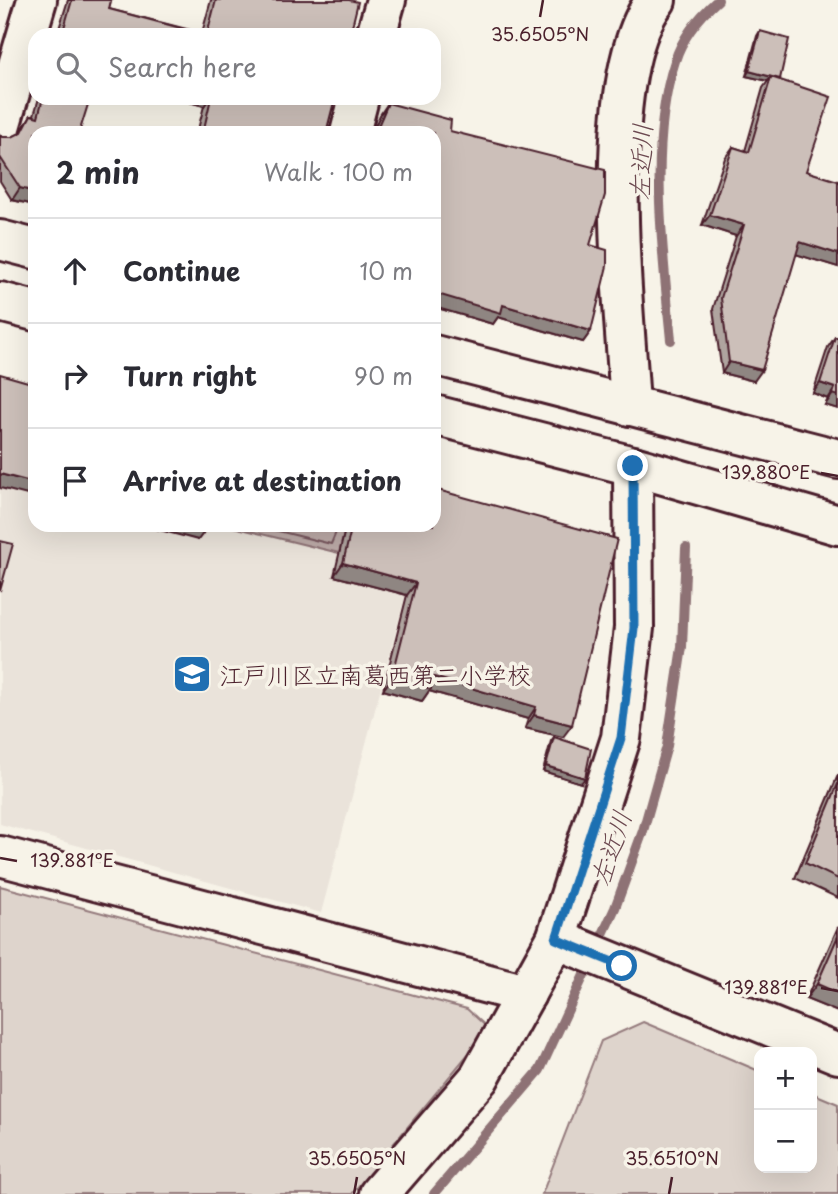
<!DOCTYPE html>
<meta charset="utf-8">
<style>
body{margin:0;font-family:"Playpen Sans","Klee One",sans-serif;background:#f2f2f3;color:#2b2b33}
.controls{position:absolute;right:21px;bottom:21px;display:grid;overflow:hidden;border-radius:14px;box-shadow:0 7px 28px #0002}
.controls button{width:63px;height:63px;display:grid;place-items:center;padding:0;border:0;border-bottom:2px solid #e1e1e2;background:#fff;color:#2b2b33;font:35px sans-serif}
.stop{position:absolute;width:21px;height:21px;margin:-16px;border:5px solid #1f6fb2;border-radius:50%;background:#fff}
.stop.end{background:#1f6fb2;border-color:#fff;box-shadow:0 2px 7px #0008}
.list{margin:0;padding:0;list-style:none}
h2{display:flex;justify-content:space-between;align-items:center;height:91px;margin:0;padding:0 28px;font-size:30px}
h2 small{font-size:23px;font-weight:400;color:#7c7c81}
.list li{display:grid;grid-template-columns:46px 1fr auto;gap:21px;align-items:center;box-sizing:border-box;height:105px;padding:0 28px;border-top:2px solid #e1e1e2}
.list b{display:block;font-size:26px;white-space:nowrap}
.list em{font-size:23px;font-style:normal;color:#7c7c81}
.icon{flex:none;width:38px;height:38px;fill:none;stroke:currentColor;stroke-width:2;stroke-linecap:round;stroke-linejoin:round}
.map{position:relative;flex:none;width:838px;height:1194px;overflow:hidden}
.search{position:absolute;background:#fff;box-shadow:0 7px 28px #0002;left:28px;top:28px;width:413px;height:77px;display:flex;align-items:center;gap:18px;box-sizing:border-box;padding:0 24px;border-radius:21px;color:#7c7c81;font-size:26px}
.panel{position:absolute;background:#fff;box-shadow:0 7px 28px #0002;left:28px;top:126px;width:413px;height:406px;border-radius:21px}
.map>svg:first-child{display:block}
.built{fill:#eae3da}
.green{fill:#ded4cc;stroke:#947a7c;stroke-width:2}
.water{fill:#bcaaa7;stroke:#8e7275;stroke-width:2}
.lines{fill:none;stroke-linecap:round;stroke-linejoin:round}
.shore{stroke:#78575d;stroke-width:2}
.stream{stroke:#8e7275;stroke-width:10}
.street-casing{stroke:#4a1f2b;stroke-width:44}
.secondary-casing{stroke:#4a1f2b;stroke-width:44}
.street{stroke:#f7f3e8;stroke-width:38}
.secondary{stroke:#f7f3e8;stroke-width:38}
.wall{fill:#afa49f;stroke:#4a1f2b;stroke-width:2}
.shaded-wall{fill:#8f8682;stroke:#4a1f2b;stroke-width:2}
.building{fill:#ccbfb9;stroke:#4a1f2b;stroke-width:2}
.route{stroke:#1f6fb2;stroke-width:9}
.ticks{fill:none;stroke:#4a1f2b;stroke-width:2.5}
.labels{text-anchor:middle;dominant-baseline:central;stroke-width:7;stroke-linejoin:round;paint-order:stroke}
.poi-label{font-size:24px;fill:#4a1f2b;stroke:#f7f3e8;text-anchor:start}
.water-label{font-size:26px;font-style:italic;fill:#6c4950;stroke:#f7f3e8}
.ticks-label{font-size:18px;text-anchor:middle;fill:#4a1f2b;stroke:#f7f3e8;stroke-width:7;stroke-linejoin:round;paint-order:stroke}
</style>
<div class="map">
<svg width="838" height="1194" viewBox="0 0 838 1194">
<rect width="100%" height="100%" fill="#f7f3e8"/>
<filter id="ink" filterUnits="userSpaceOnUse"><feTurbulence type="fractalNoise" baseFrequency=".0143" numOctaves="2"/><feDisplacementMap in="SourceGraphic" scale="14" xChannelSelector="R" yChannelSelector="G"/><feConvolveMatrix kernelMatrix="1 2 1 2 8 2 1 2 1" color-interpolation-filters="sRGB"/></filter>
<g filter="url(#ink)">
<path class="built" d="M0 380 35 389V525H424L321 913 0 824Z"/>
<g class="green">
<path d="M0 886 467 1009 489 1029 352 1194H0Z"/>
<path d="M643 1022 759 1071V1168H812V1093L838 1104V1194H542L601 1041Z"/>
</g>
<path class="water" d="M225 525H346L339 553Z"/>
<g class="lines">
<path class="shore" d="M254 525 331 544 339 525"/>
<g class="stream">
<path d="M671 340C663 256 648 142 675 61 682 38 700 16 718 0"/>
<path d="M434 1194 540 1070 615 908 643 831 667 746 682 647 686 548"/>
</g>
<defs>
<g id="street">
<path d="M376 35 386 0"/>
<path d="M0 127 37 0"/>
<path d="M350 133 359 98"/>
<path d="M0 856 526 994"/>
<path d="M556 939 838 1054"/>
</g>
<g id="secondary">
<path d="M0 240 35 249"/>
<path d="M0 302 35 311"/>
<path d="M434 355 838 459"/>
<path d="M630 406C625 309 596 76 656 0"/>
<path d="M434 415 633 466 838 525"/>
<path d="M379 1194 479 1078 556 939 621 738 634 628 633 466"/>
</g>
</defs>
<use href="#street" class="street-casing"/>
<use href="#secondary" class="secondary-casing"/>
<use href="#street" class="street"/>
<use href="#secondary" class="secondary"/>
</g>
<g class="wall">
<path d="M68 0H111L109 9 202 33 211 0H349L350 35H57Z"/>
<path d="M760 31 780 79 779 80 806 171 838 267 796 254 754 381 722 373 713 309 736 236 702 225 725 158 733 147 745 151 763 88 768 81 746 76 757 36Z"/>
<path d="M39 98H90L35 133V205L12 200 0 181V135L2 137H12L19 134 31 115H34Z"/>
<path d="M175 98H335L326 133H197L204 106Z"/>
<path d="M388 103 450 131 590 245 591 331 583 342 498 317 493 324 434 307V133H372L380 115Z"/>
<path d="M835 337H838V409L825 405 828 399 813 393 828 347Z"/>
<path d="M346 525H434L563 737 525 728 528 719 429 691 422 701 383 690 407 595 334 576Z"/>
<path d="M554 737 581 783 543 771 551 741Z"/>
<path d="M838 775V898L795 878Z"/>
<path d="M838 927V1012L806 999Z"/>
</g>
<g class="shaded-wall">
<path d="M749 71 780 79 777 83 771 77 768 81 746 76Z"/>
<path d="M175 98H210L204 106Z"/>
<path d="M20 188 35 192V205L12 200Z"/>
<path d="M710 215 744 225 736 236 702 225Z"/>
<path d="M800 242 838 254V267L792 253Z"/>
<path d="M434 293 503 305 591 331 583 342 498 317 493 324 434 307Z"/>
<path d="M729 362 762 370 754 381 722 373Z"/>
<path d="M820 383 835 388 828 399 813 393Z"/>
<path d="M833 394 838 396V409L825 405Z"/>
<path d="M0 474 35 483V497L0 488Z"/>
<path d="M141 525H195L207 528 198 540Z"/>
<path d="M343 563 416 583 407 595 334 576Z"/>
<path d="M434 677 536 707 528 719 429 691 422 701 383 690 392 678Z"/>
<path d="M534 715 572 725 563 737 525 728Z"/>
<path d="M546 766 585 778 581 783 543 771Z"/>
<path d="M817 984 838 993V1012L806 999Z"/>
</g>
<g class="building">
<path d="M72 0H111L109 9 207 35 216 0H349L358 2 350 35H62Z"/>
<path d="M760 31 789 39 780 79 749 71Z"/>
<path d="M771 77 831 97 806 171 838 181V254L800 242 762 370 729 362 721 298 744 225 710 215 733 147 749 152Z"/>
<path d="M43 98H90L80 130 84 131V133H35V192L20 188 0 157V135L2 137H12L22 132 31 115 38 117Z"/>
<path d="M211 98H335L326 133H203Z"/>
<path d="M388 103 451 120 450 131 605 170V195L590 245 607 250V266L591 331 503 305 501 313 434 293V133H375Z"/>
<path d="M835 337H838V396L833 394 835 388 820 383Z"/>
<path d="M0 374 35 384V483L0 474Z"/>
<path d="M434 489 617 539 572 725 534 715 536 707 434 677 431 689 392 678 416 583 343 563 352 525H434Z"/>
<path d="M195 525H207V528Z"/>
<path d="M0 541 13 544 0 591Z"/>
<path d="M554 737 591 749 585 778 546 766Z"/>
<path d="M838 784V879L805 863Z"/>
<path d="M838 936V993L817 984Z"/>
</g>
</g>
<g class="lines" filter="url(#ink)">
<path class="route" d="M622 966 556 939 621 738 634 628 633 466"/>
</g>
<path class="ticks" d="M540 17 543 0M821 473 838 476M0 858 17 861M821 988 838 991M354 1194 357 1177M669 1194 672 1177"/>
<defs>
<symbol id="school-square" viewBox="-11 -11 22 22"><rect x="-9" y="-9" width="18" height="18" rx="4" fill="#1f6fb2" stroke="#f7f3e8"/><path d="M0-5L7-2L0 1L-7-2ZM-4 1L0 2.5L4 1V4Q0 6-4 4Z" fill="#fff"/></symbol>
</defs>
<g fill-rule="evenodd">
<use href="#school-square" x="170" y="652" width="44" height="44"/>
</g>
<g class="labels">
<g class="poi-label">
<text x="219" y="674">江戸川区立南葛西第二小学校</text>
</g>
<g class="water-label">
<text transform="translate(640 162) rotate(-88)">左近川</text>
<text transform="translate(610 848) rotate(-72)">左近川</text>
</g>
</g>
<g class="ticks-label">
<text x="540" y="41">35.6505°N</text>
<text x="766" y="479">139.880°E</text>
<text x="72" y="867">139.881°E</text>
<text x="766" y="994">139.881°E</text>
<text x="357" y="1165">35.6505°N</text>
<text x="672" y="1165">35.6510°N</text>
</g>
</svg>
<div class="controls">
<button>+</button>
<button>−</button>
</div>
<div class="stop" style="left:622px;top:966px"></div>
<div class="stop end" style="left:633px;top:466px"></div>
<div class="search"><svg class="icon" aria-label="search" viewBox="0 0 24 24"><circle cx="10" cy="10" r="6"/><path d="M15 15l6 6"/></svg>Search here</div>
<section class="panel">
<h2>2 min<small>Walk · 100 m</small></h2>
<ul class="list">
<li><svg class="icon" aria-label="ahead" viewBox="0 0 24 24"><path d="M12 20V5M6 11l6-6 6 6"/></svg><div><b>Continue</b></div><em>10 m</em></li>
<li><svg class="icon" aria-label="right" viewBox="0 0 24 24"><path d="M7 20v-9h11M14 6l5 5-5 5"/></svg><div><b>Turn right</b></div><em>90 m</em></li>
<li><svg class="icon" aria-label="arrive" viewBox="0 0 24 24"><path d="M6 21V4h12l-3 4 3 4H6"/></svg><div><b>Arrive at destination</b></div></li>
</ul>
</section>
</div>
